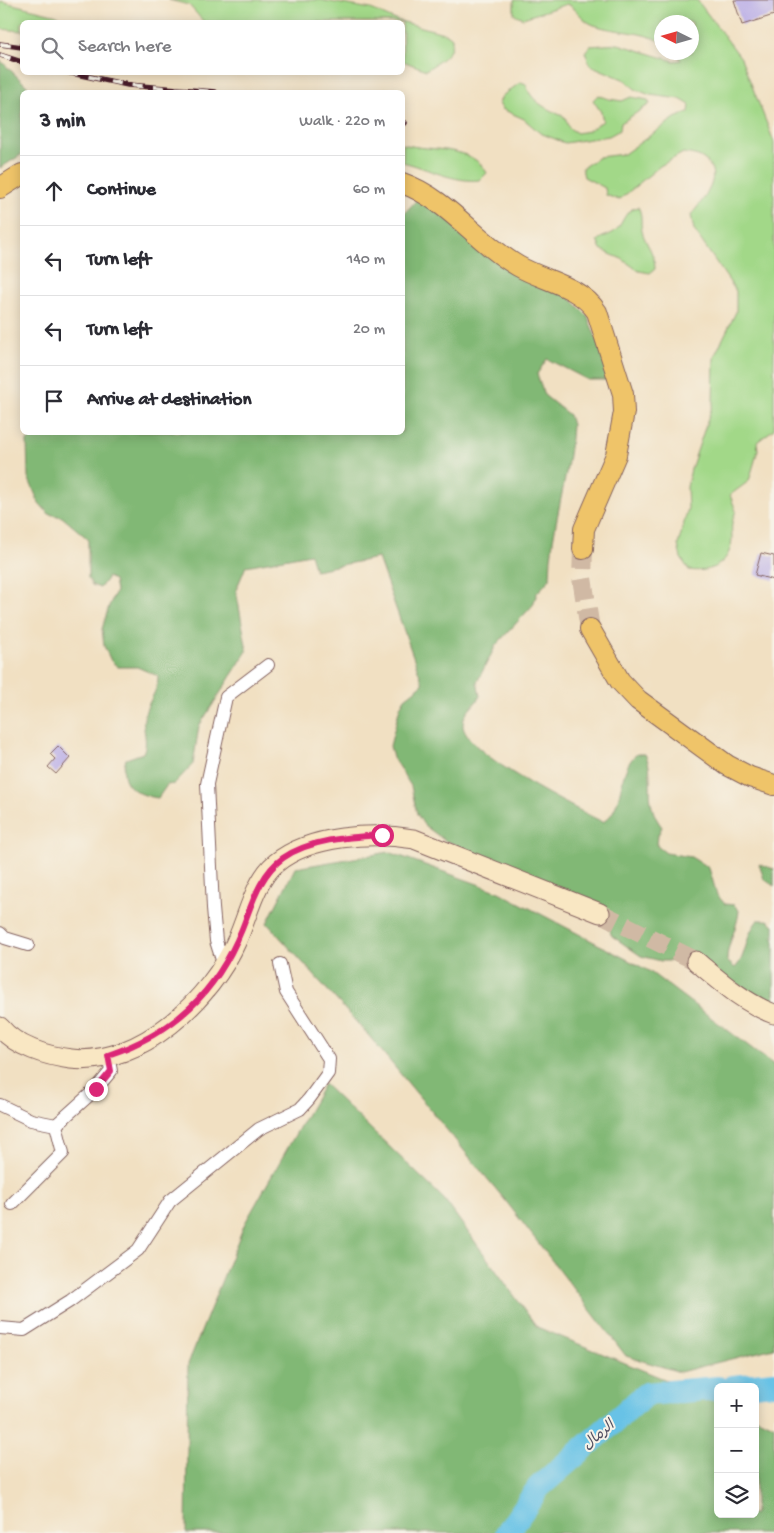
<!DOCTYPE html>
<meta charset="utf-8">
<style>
body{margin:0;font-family:"Gochi Hand","Playpen Sans Arabic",sans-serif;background:#f7f7f7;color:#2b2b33}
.controls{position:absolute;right:15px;bottom:15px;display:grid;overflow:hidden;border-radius:8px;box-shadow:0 2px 12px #0003}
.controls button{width:45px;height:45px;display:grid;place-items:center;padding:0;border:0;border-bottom:1px solid #e1e1e2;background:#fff;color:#2b2b33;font:25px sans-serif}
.compass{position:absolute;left:654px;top:15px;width:45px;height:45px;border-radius:50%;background:#fff;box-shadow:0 2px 12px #0003;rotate:275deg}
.stop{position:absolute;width:15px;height:15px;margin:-11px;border:4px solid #db2777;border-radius:50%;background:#fff}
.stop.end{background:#db2777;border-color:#fff;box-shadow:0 1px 5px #0008}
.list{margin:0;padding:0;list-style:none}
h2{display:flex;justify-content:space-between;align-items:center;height:65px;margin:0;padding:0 20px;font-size:21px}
h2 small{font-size:16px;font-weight:400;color:#7c7c81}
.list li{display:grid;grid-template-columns:32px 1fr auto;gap:15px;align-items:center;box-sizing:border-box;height:70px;padding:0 20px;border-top:1px solid #e1e1e2}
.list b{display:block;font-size:19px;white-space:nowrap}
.list em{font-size:16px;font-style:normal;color:#7c7c81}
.icon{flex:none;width:28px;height:28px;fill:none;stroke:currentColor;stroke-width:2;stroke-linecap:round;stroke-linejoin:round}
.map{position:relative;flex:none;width:774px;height:1533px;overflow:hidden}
.search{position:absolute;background:#fff;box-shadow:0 2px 12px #0003;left:20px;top:20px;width:385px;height:55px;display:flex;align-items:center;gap:12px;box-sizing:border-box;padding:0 18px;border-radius:8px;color:#7c7c81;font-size:19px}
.panel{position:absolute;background:#fff;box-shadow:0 2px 12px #0003;left:20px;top:90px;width:385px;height:345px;border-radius:8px}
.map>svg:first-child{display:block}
.green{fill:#a2d888;stroke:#767c5a}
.forest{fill:#81b874;stroke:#666c50}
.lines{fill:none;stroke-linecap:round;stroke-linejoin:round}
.river{stroke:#68c2e6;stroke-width:24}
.building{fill:#afa1e6}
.secondary-tunnel{stroke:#d0b9a4;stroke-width:19;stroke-dasharray:19 9;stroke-linecap:butt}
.primary-tunnel{stroke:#d0b9a4;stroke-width:20;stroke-dasharray:20 10;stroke-linecap:butt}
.street-casing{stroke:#846360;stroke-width:14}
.secondary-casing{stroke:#846360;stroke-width:21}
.primary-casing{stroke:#846360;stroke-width:22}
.street{stroke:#fff;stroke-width:12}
.secondary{stroke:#f9e7c3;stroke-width:19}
.primary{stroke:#efc469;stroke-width:20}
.rail-casing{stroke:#4a1f2b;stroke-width:5.5}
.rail{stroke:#f7f3e8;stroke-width:4;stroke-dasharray:11;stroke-linecap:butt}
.route{stroke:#db2777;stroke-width:6}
.labels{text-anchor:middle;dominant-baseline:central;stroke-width:4;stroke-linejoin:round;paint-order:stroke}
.water-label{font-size:15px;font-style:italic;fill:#535063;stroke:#f7f3e8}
</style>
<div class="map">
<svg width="774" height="1533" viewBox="0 0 774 1533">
<rect width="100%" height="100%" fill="#f7f3e8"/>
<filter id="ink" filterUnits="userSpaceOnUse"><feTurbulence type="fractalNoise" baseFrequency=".02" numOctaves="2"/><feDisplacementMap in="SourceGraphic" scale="10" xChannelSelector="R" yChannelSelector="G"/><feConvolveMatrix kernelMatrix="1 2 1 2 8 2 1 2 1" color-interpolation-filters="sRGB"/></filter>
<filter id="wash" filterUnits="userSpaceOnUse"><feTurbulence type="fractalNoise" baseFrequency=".0096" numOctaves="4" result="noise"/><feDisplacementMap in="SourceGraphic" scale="20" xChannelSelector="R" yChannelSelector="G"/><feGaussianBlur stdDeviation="1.12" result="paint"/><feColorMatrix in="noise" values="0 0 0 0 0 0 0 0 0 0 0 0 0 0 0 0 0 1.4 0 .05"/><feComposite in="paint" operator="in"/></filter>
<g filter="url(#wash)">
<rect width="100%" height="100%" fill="#f1e0c2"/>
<g class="green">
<path d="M169 0H320L371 9 393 19 447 34 452 38C453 55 439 61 426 70L403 61 402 22H204L189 5Z"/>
<path d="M514 0H697L741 58 774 142V429L757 442 758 450 749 481 730 495 736 511C728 528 734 532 731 546 726 566 708 573 689 570L681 558 678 545 688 508 687 487 691 469 713 404 714 357 736 312V291L694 230 691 215C702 201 727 174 702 158 698 155 689 154 683 153L660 166 619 200 606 195 605 188 584 177 582 168 599 157 624 154 675 118 689 112 690 105 680 99 650 95 635 89 625 80 590 65 585 52 590 46 618 44 674 61 681 60 677 53 692 52V22H662L661 42C641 30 617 33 594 25 582 21 578 9 567 4L523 18 514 14Z"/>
<path d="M0 1 57 15 65 22H22V31L0 29Z"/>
<path d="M521 82 526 84C530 102 549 110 565 117L569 128 577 133 588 131 603 121 601 112 593 100 598 95 609 99 622 101 631 97 648 100 650 104 621 123 620 130 609 136 565 143 540 133 524 119 502 109 499 103 502 96Z"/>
<path d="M403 144C429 152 472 144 487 173L480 180C454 183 427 168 403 162Z"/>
<path d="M638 207C643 215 640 222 642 231 646 246 655 252 655 269L650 273 639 271 622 259 610 254 601 249 597 241C602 236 608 236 614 232 624 224 624 209 638 207Z"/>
</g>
<g class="forest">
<path d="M0 60 28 87 29 92H22V150L21 155 0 168Z"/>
<path d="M420 196 565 293 587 315 613 380H588L547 359 537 374 544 395 569 415 572 425C570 477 550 527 550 579L537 593 533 605 496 645 477 682 480 696C474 707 463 712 463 725 463 753 578 810 603 822 626 808 616 770 637 754H645C657 779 641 800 662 827L658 835 657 846 666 853 691 857 709 868 717 895 725 904 734 905 739 910C738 928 726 945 727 961L735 968C747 957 745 934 758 920H768L774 925V1003L761 998 696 961H661L641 956 612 936 598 907 591 900 444 840 424 825 417 814 411 786 393 758 390 746 400 707 405 698 423 684 378 558 315 570 310 554 246 566 236 590 247 651 199 726 193 764 174 784 167 785 158 798C136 795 117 784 126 759L143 753C149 741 142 730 144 718 146 703 159 692 158 676L137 667H118L111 661 104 646 102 629 109 606 116 591 114 580 108 577 100 588 92 585 88 578V539L62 517 49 514 39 503 28 477 27 441 35 435 43 432H402L403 215Z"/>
<path d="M389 852 497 891 649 971 774 1065V1348L680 1372 626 1356 505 1200 369 1036 267 923 295 868Z"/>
<path d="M759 864 774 869V886L764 879Z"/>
<path d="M324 1084 444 1199 537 1327 718 1401V1514H755V1417L774 1425V1533H186L188 1364 245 1223Z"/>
</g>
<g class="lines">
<g class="river">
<path d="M733 1387 774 1383"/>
<path d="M507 1533 539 1487 646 1394 718 1388"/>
</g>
</g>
<g id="blocks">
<g class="building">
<path d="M734 0H774V15L742 25Z"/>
<path d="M761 553 774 556V580L755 575Z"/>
<path d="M58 746 70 758 56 774 48 767 55 759 50 754Z"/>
</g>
</g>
</g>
<g filter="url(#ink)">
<use href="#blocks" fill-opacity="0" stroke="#846360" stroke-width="1"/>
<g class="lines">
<path class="secondary-tunnel" d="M600 913 696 961"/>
<path class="primary-tunnel" d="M583 549 582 578 590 629"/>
<defs>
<g id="street">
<path d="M0 933 5 938 28 945"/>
<path d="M224 966 216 941 213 908 207 784 226 697 268 665"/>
<path d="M0 1105 31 1120 56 1125"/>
<path d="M12 1204 63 1153 56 1125 96 1089 111 1071 108 1055"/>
<path d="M0 1328 24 1330 70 1301 138 1250 170 1201 259 1129 300 1109 309 1099 328 1073 329 1059 286 992 280 964"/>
</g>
<g id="secondary">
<path d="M696 961C720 981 744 1003 774 1014"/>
<path d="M0 1027C16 1047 47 1056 71 1059 140 1067 212 998 237 940 248 916 255 880 276 863 310 835 373 832 414 839L600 913"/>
</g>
<g id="primary">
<path d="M402 183C448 199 476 242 518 266 544 281 579 285 597 312L623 394 624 412 616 455 584 529 583 549"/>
<path d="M0 188 22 174"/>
<path d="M590 629 620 681 638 700 727 765 750 777 774 785"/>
</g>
</defs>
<use href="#street" class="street-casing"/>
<use href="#secondary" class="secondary-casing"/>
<use href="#primary" class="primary-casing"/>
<use href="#street" class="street"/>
<use href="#secondary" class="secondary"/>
<use href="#primary" class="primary"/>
<defs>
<g id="rail">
<path d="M0 44 22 47"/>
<path d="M0 55 22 62"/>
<path d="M67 72 128 85 215 92"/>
<path d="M402 122 405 123"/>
</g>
</defs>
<use href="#rail" class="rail-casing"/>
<use href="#rail" class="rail"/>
</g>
</g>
<g class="lines" filter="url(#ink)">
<path class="route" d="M96 1089 111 1071 108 1055C174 1033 216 993 242 929 252 904 260 874 283 858 310 839 350 837 382 835"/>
</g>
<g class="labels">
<g class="water-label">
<text transform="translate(599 1436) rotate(-41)">الرمال</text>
</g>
</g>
</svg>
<div class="controls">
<button>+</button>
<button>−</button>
<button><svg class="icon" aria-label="layers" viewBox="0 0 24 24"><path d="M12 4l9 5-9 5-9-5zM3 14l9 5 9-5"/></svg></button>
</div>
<svg class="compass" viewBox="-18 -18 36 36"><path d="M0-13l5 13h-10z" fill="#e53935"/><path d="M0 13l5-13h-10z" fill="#7c7c81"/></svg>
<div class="stop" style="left:382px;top:835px"></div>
<div class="stop end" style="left:96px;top:1089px"></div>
<div class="search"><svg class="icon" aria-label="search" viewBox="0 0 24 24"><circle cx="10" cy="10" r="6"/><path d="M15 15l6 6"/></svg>Search here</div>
<section class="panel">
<h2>3 min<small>Walk · 220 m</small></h2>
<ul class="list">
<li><svg class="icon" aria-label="ahead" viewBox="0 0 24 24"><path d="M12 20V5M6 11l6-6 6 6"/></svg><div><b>Continue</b></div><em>60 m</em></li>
<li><svg class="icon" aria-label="left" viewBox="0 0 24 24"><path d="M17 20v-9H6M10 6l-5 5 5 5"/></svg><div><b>Turn left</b></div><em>140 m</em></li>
<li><svg class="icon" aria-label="left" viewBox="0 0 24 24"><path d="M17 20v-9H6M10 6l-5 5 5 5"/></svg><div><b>Turn left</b></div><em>20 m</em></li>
<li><svg class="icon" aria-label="arrive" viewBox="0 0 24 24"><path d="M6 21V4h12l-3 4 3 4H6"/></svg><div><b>Arrive at destination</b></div></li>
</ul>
</section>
</div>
